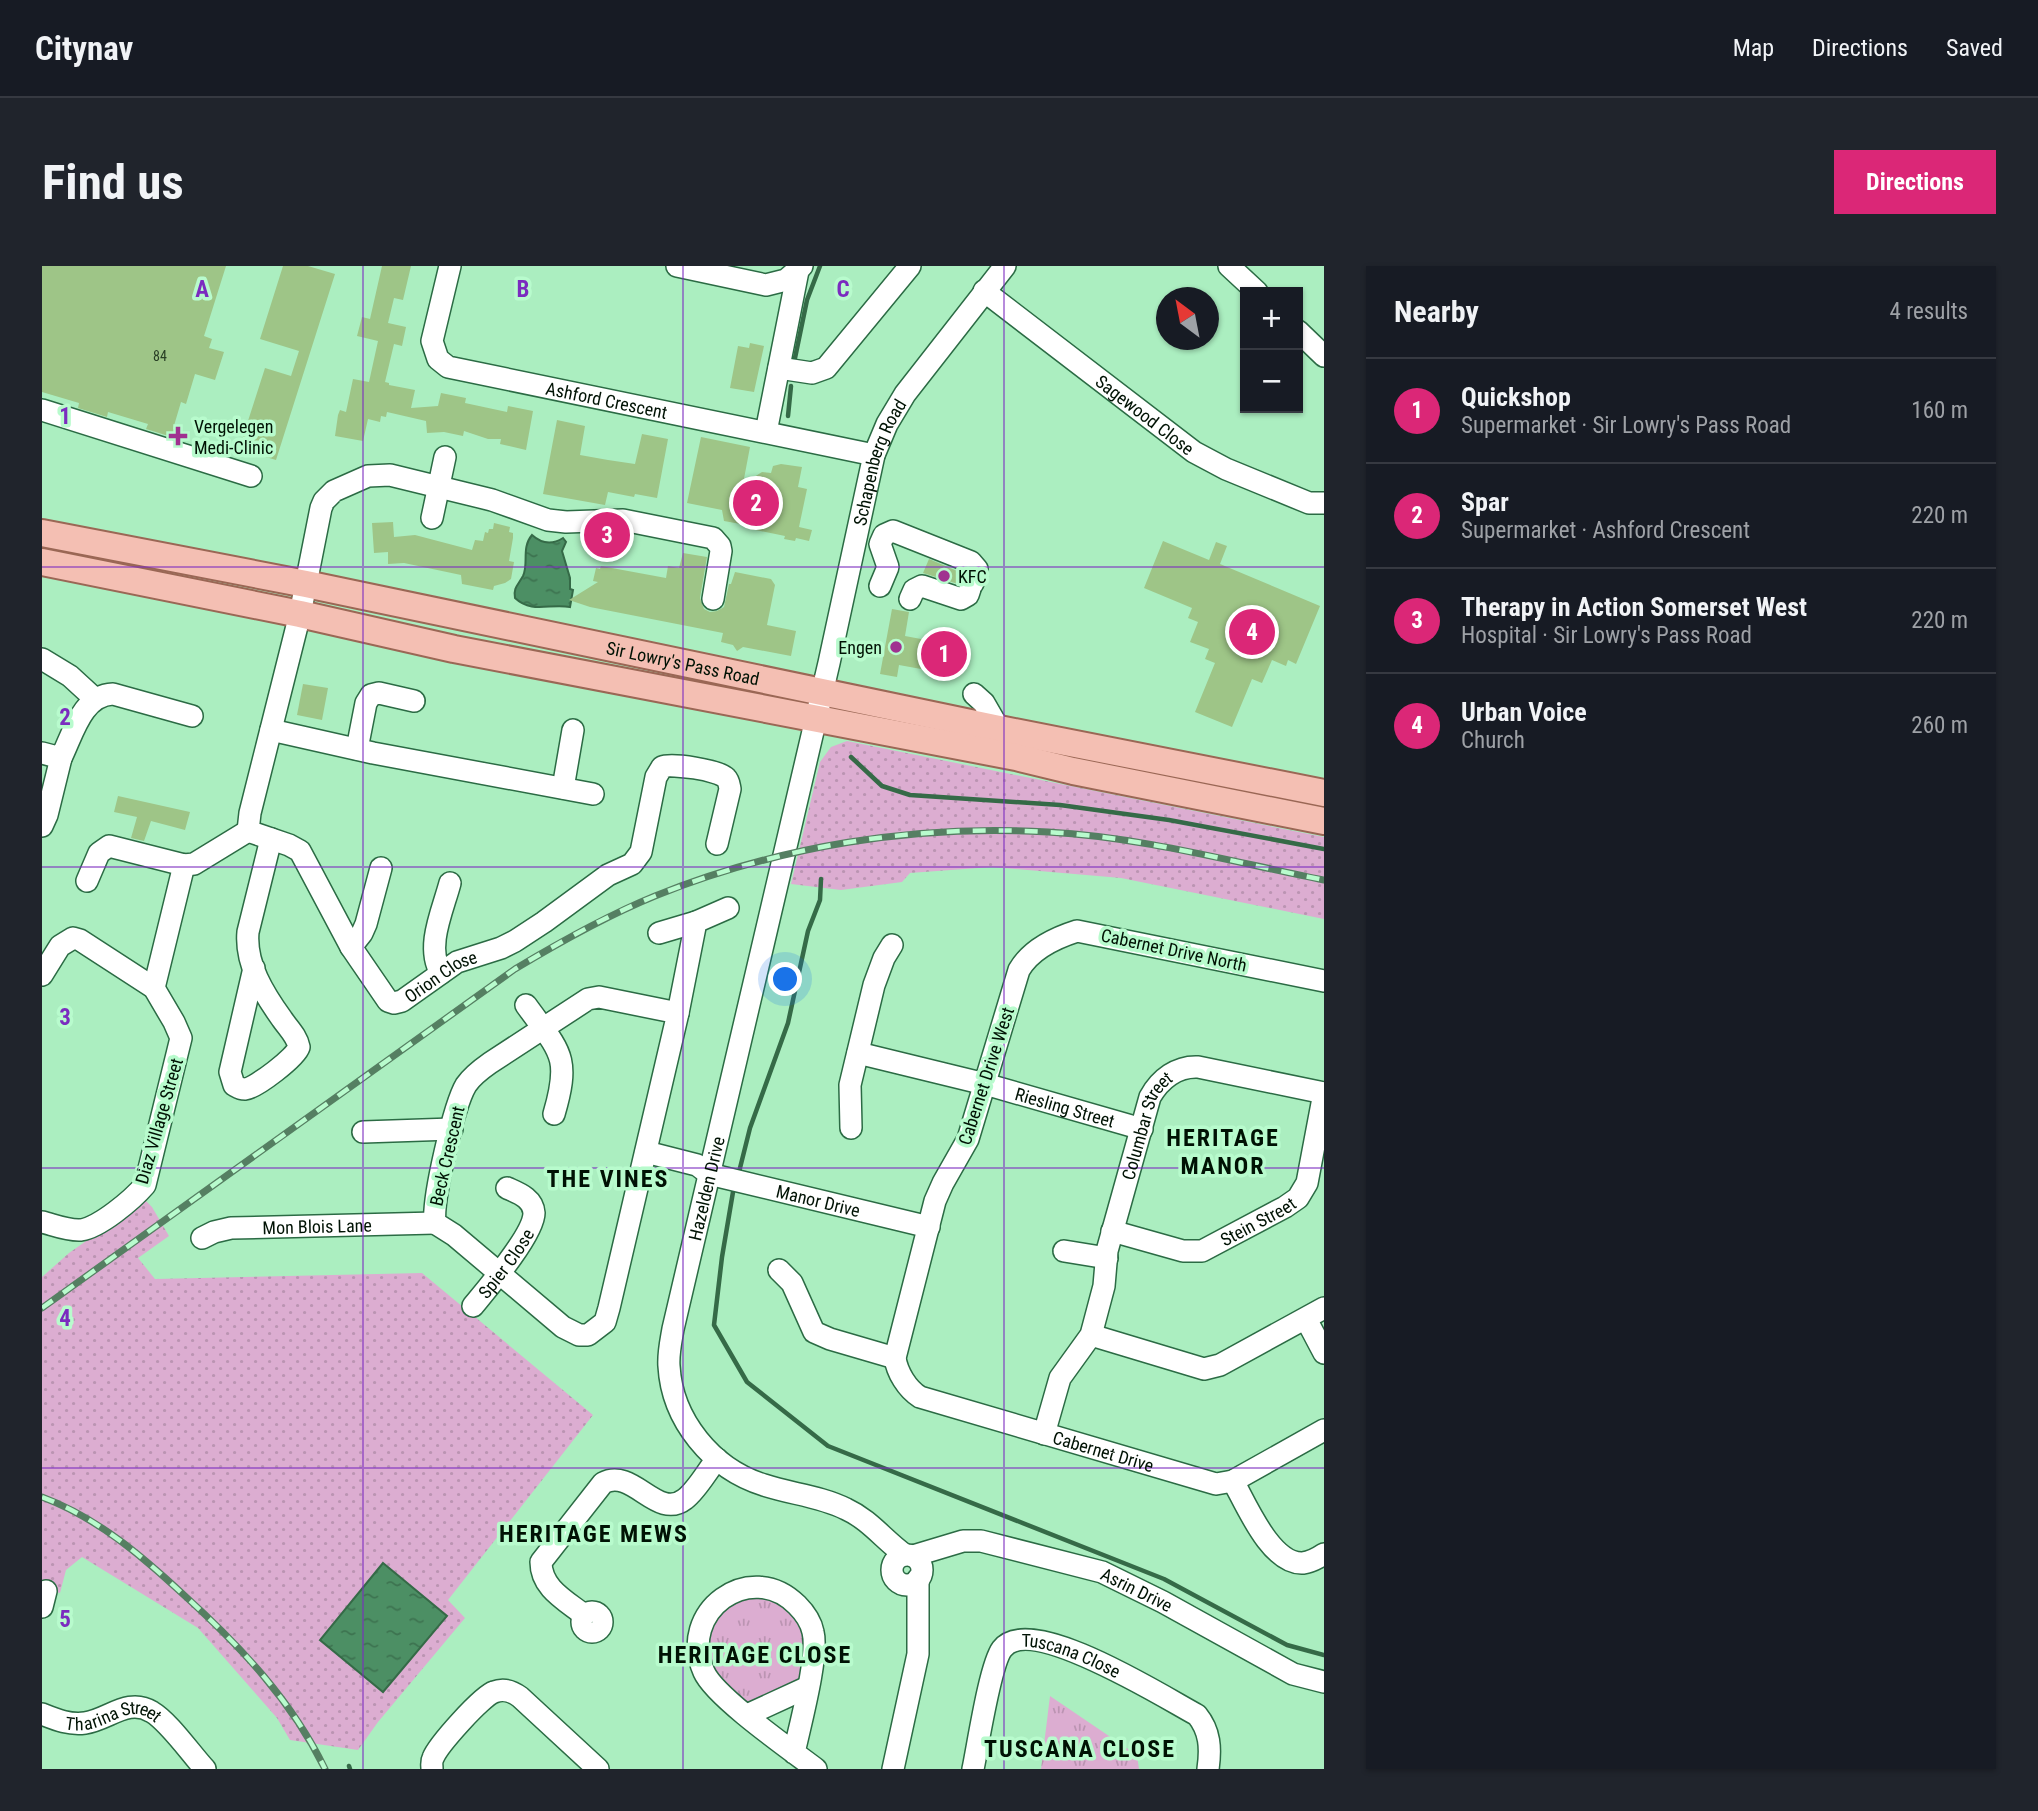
<!DOCTYPE html>
<meta charset="utf-8">
<style>
body{margin:0;font-family:"Roboto Condensed",sans-serif;background:#20242c;color:#f1f3f6}
.controls{position:absolute;right:21px;top:21px;display:grid;overflow:hidden;border-radius:0px;box-shadow:0 2px 5px #0004}
.controls button{width:63px;height:63px;display:grid;place-items:center;padding:0;border:0;border-bottom:2px solid #363941;background:#171b24;color:#f1f3f6;font:35px sans-serif}
.compass{position:absolute;left:1114px;top:21px;width:63px;height:63px;border-radius:50%;background:#171b24;box-shadow:0 2px 5px #0004;rotate:328deg}
.you{position:absolute;left:744px;top:714px;width:24px;height:24px;margin:-18px;border:5px solid #fff;border-radius:50%;background:#1a73e8;box-shadow:0 0 0 10px #1a73e833}
.badge{display:grid;place-items:center;width:46px;height:46px;border-radius:50%;background:#db2777;color:#fff;font-size:23px;font-weight:700}
.pin{position:absolute;translate:-50% -50%;border:4px solid #fff;box-shadow:0 2px 7px #0006}
.list{margin:0;padding:0;list-style:none}
h2{display:flex;justify-content:space-between;align-items:center;height:91px;margin:0;padding:0 28px;font-size:30px}
h2 small{font-size:23px;font-weight:400;color:#9ea1a6}
.list li{display:grid;grid-template-columns:46px 1fr auto;gap:21px;align-items:center;box-sizing:border-box;height:105px;padding:0 28px;border-top:2px solid #363941}
.list b{display:block;font-size:26px;white-space:nowrap}
.list p{margin:0;font-size:23px;white-space:nowrap;color:#9ea1a6}
.list em{font-size:23px;font-style:normal;color:#9ea1a6}
.map{position:relative;flex:none;width:1282px;height:1503px;overflow:hidden;border-radius:0px}
header{display:flex;align-items:center;gap:42px;box-sizing:border-box;height:98px;padding:0 35px;background:#171b24;border-bottom:2px solid #363941}
header strong{font-size:33px}
nav{display:flex;gap:38px;margin-inline-start:auto;font-size:24px}
.intro{display:flex;align-items:center;justify-content:space-between;box-sizing:border-box;height:168px;padding:0 42px}
h1{margin:0;font-size:49px}
.button{padding:18px 32px;border-radius:0px;background:#db2777;color:#fff;font-size:24px;font-weight:700}
main{display:flex;gap:42px;padding:0 42px}
aside{flex:1;background:#171b24;border-radius:0px;box-shadow:0 2px 5px #0004}
.map>svg:first-child{display:block}
.grass{fill:url(#grass-dots)}
.park{fill:url(#park-tufts)}
.water{fill:url(#water-ripples);stroke:#356a47;stroke-width:2}
.lines{fill:none;stroke-linecap:round;stroke-linejoin:round}
.stream{stroke:#356a47;stroke-width:4.5}
.building{fill:#9ec587}
.minor-casing{stroke:#2b6b44;stroke-width:24}
.major-casing{stroke:#9a6755;stroke-width:30}
.minor{stroke:#fff;stroke-width:21}
.major{stroke:#f4bfb3;stroke-width:26}
.rail-casing{stroke:#557f62;stroke-width:7}
.rail{stroke:#b8fbcd;stroke-width:4.5;stroke-dasharray:13;stroke-linecap:butt}
.grid{fill:none;stroke:#7b2cbf;stroke-width:2;stroke-opacity:0.55}
.poi-dot{fill:#a03190;stroke:#b8fbcd;stroke-width:2.5}
.labels{text-anchor:middle;dominant-baseline:central;stroke-width:7;stroke-linejoin:round;paint-order:stroke}
.number-label{font-size:14px;fill:#283f25}
.street-label{font-size:18px;fill:#001204;stroke:#b8fbcd}
.poi-label{font-size:18px;fill:#001204;stroke:#b8fbcd;text-anchor:start}
.district-label{font-size:24px;font-weight:bold;letter-spacing:2px;fill:#001204;stroke:#b8fbcd}
.grid-label{font-size:23px;text-anchor:middle;font-weight:bold;fill:#7b2cbf;stroke:#b8fbcd;stroke-width:7;stroke-linejoin:round;paint-order:stroke}
</style>
<header>
<strong>Citynav</strong>
<nav><a>Map</a><a>Directions</a><a>Saved</a></nav>
</header>
<div class="intro"><h1>Find us</h1><a class="button">Directions</a></div>
<main>
<div class="map">
<svg width="1282" height="1503" viewBox="0 0 1282 1503">
<defs>
<pattern id="grass-dots" width="8" height="8" patternUnits="userSpaceOnUse" patternTransform="scale(1.75)"><rect width="8" height="8" fill="#dcadd1"/><path d="M2 2h.1M6 6h.1" fill="none" stroke="#bb94b2" stroke-width="1.8" stroke-linecap="round"/></pattern>
<pattern id="park-tufts" width="24" height="20" patternUnits="userSpaceOnUse" patternTransform="scale(1.75)"><rect width="24" height="20" fill="#dcadd1"/><path d="M3 7l-1-3M5 7V3M7 7l1-3M15 17l-1-3M17 17v-4M19 17l1-3" fill="none" stroke="#bb94b2"/></pattern>
<pattern id="water-ripples" width="26" height="14" patternUnits="userSpaceOnUse" patternTransform="scale(1.75)"><rect width="26" height="14" fill="#4c8f64"/><path d="M2 4q2-2 4 0t4 0M15 11q2-2 4 0t4 0" fill="none" stroke="#3d7350"/></pattern>
</defs>
<rect width="100%" height="100%" fill="#abeec0"/>
<g class="grass">
<path d="M805 475 1282 571V653L1079 612 950 601 868 607 860 616 799 624 749 618 778 496 789 481Z"/>
<path d="M103 934 110 941 127 970 96 992 113 1013 380 1007 551 1149 406 1334 423 1352 336 1456 316 1484 248 1474 235 1452 156 1362 40 1291 24 1304 18 1327 0 1322V1011L27 987Z"/>
</g>
<g class="park">
<path d="M700 1322 770 1350 771 1417 709 1445 666 1411 663 1354Z"/>
<path d="M1008 1430 1095 1489 1097 1503H999Z"/>
</g>
<g class="water">
<path d="M490 269C500 278 510 279 521 272L524 276 520 285 528 312V323L531 324 528 341C508 337 490 348 473 332 471 322 476 319 481 310 487 297 479 282 490 269Z"/>
<path d="M341 1297 405 1350 341 1426 278 1374Z"/>
</g>
<g class="lines">
<g class="stream">
<path d="M753 92 765 34 778 0"/>
<path d="M746 150 749 120"/>
<path d="M809 491 840 520 868 529 1018 539 1127 554 1282 583"/>
<path d="M697 906 708 862 746 757 766 665 778 634 779 613"/>
<path d="M691 926 680 991 672 1059 705 1116 786 1180 1122 1313 1245 1379 1282 1389"/>
<path d="M307 1500 308 1503"/>
</g>
</g>
<g class="building">
<path d="M0 0H184L162 70 170 73 167 82 182 86 173 114 153 108 144 138 139 136 131 163 135 165 133 172 104 163 106 158 66 146 65 151 36 142 37 137 0 126Z"/>
<path d="M241 0H266L293 8 234 194 197 183 223 102 249 110 257 85 218 73Z"/>
<path d="M340 0H369L361 34 352 32 346 57 364 61 360 80 352 78 343 116 347 117V119L373 124 369 142 396 140 399 127 424 132 423 137 465 146 466 140 491 145 484 184 458 178 459 173H446L422 165 421 170 402 166 385 167 384 155 345 146 344 151 339 150 338 156 326 153 321 175 293 170 296 149 298 144 304 146 311 113 327 116 336 75 315 70 320 51 328 53Z"/>
<path d="M708 77 722 80 712 126 688 122 696 80 707 82Z"/>
<path d="M515 154 543 160 538 189 566 194 593 198 600 168 626 173 615 232 593 228 592 231 566 226 563 239 501 228Z"/>
<path d="M659 171 708 181 701 218 720 206 729 207 731 200 739 198 760 201 756 221 765 223 757 261 770 264 767 275 754 272 753 275 742 273 743 270 704 262V259L682 255 680 244 645 237Z"/>
<path d="M351 256 352 271 373 269 430 284 433 274 441 275 443 266 446 267 447 263H451L452 257 468 261 467 266 471 267V272L467 295 472 296 469 313 463 317 452 320 451 324 420 318 419 309 362 297 346 298V286L332 287 330 257Z"/>
<path d="M1121 275 1167 294 1174 276 1185 280 1178 298 1278 340 1254 398 1246 394 1244 400 1230 394 1220 417 1210 413 1190 461 1153 446 1173 397 1163 393 1167 383 1148 376 1156 356 1146 352 1150 342 1102 322Z"/>
<path d="M641 287 665 291 658 332 662 343 668 346 675 345 682 341 687 318H689L693 306 729 313 733 319 725 359 754 365 749 390 701 381 695 385 691 379 679 376 681 367 548 341 527 334 556 316 551 315 554 302 558 303 559 300 624 312 626 300 637 302Z"/>
<path d="M887 293 920 307 916 318 881 307Z"/>
<path d="M850 343 867 346 863 370 895 376 890 405 857 399 855 411 838 408Z"/>
<path d="M261 418 286 422 280 454 255 449Z"/>
<path d="M76 530 148 546 143 564 109 555 102 575 89 572 95 551 72 546Z"/>
</g>
<g class="lines">
<defs>
<g id="minor">
<path id="s1" d="M408 0 390 75 396 93 406 101 832 189"/>
<path d="M635 0 724 19 744 14 760 0"/>
<path d="M1187 0 1215 26"/>
<path id="s2" d="M942 25 1152 186 1184 203 1267 237H1282"/>
<path d="M1256 65 1282 90"/>
<path d="M737 102 770 107 784 102 868 0"/>
<path d="M0 144 209 210"/>
<path d="M724 166 756 5"/>
<path d="M390 252 403 191"/>
<path d="M838 320 846 301 838 278 842 269 851 265 929 296 935 303 931 317"/>
<path id="s3" d="M671 333 679 285 678 280 671 272 581 254 524 256 506 254 450 234 348 209 326 210 292 225 282 235 279 242 258 348 208 547 206 565 247 579 258 585 309 681 346 735 352 737 360 735 415 696 459 682 473 675 502 656 566 609 590 598 599 586 614 511 620 501C629 497 677 504 684 512 687 515 687 518 688 523L675 578"/>
<path d="M868 333 872 324 880 320 919 333 926 329 928 323"/>
<path d="M0 393 28 410 52 432"/>
<path d="M932 428 942 437 957 463"/>
<path d="M229 464 331 487 551 528"/>
<path d="M315 483 324 437 329 429 337 427 372 435"/>
<path d="M0 487 19 492C31 468 40 429 71 428L150 450"/>
<path d="M521 522 531 464"/>
<path d="M0 560 5 549 19 492"/>
<path d="M45 615 57 587 67 580 142 599 152 598 206 565"/>
<path d="M617 667 654 656"/>
<path d="M309 681 320 667 324 658 339 602"/>
<path d="M212 702 188 806 192 819C196 821 197 823 203 823 214 822 254 791 257 781 255 770 246 762 240 753 222 728 203 698 206 666L229 573"/>
<path d="M399 707C383 681 401 644 408 617"/>
<path d="M0 709 18 680 31 672 38 674 112 722 132 756 139 772 103 919C90 934 58 961 39 964 26 965 12 959 0 956"/>
<path id="s4" d="M1282 715 1035 665C1013 672 989 683 977 704L926 873 901 917 893 935 853 1092C855 1106 865 1123 878 1131L1174 1218 1191 1215 1282 1164"/>
<path d="M112 722 142 599"/>
<path d="M557 731 636 747 567 1042 563 1056 546 1069H537L521 1061 412 969 393 957C390 934 412 839 424 819 430 810 438 804 448 797L546 733Z"/>
<path d="M484 739C518 786 529 790 512 848"/>
<path d="M636 747 654 656 686 642"/>
<path id="s5" d="M816 787 943 818 1100 863"/>
<path d="M809 862 808 819 832 719 842 692 850 679"/>
<path d="M321 866 410 863"/>
<path id="s6" d="M604 886 655 899 667 908 887 961"/>
<path id="s7" d="M1070 965 1141 985H1160L1243 941 1256 932 1265 917 1282 827"/>
<path id="s8" d="M160 972 172 966 189 962 393 957"/>
<path d="M1022 985 1065 992"/>
<path d="M737 1004 750 1017 772 1066 788 1073 853 1092"/>
<path id="s9" d="M431 1040C445 1023 492 968 492 947 491 932 476 927 465 922"/>
<path d="M1264 1053 1282 1087"/>
<path d="M1049 1069 1162 1103 1178 1099 1282 1042"/>
<path id="s10" d="M1002 1168 1018 1112 1049 1069 1062 1020 1065 985 1108 831C1118 813 1135 800 1156 801L1282 827"/>
<path d="M1191 1215C1204 1238 1229 1299 1261 1297 1269 1296 1276 1292 1282 1288"/>
<path id="s11" d="M863 1289C842 1274 828 1254 804 1243 778 1230 749 1228 722 1219 670 1203 630 1154 627 1100 626 1088 629 1075 631 1063L787 397 832 189 845 158 863 128 963 0"/>
<circle cx="865" cy="1304" r="15"/>
<path id="s12" d="M871 1290 921 1275H939L1060 1306 1121 1336 1251 1408 1282 1416"/>
<path d="M0 1341 4 1325"/>
<circle cx="550" cy="1356" r="10"/>
<path d="M542 1349C523 1334 499 1322 499 1296L561 1217C591 1201 615 1255 643 1233 655 1224 665 1205 675 1193"/>
<path id="s13" d="M0 1448C15 1454 27 1459 43 1457 66 1454 86 1431 110 1446 127 1456 149 1488 163 1503"/>
<path d="M705 1449 766 1421"/>
<path d="M752 1487C758 1459 777 1390 771 1366 769 1356 762 1346 755 1339 708 1292 635 1346 662 1406 673 1431 749 1484 774 1503"/>
<path d="M390 1503C390 1499 389 1496 391 1492 396 1479 440 1430 452 1426 462 1422 470 1425 478 1431L556 1503"/>
<path d="M851 1503 876 1388V1313"/>
<path id="s14" d="M931 1503C936 1479 948 1399 960 1383 988 1346 1123 1432 1155 1449 1168 1465 1169 1482 1166 1503"/>
</g>
<g id="major">
<path id="s15" d="M0 267 264 318 957 463 1282 527"/>
<path d="M0 296 258 348 412 383 974 491 1031 505 1282 555"/>
</g>
</defs>
<use href="#minor" class="minor-casing"/>
<use href="#major" class="major-casing"/>
<use href="#minor" class="minor"/>
<use href="#major" class="major"/>
<defs>
<g id="rail">
<path d="M0 1042 473 703C518 676 564 650 613 630 737 580 873 558 1006 566 1099 571 1191 596 1282 614"/>
<path d="M0 1231C56 1252 100 1290 143 1330 199 1381 250 1435 283 1503"/>
</g>
</defs>
<use href="#rail" class="rail-casing"/>
<use href="#rail" class="rail"/>
</g>
<path class="grid" d="M321 0V1503M641 0V1503M962 0V1503M0 301H1282M0 601H1282M0 902H1282M0 1202H1282"/>
<g class="poi-dot">
<path d="M132.5 159.5h7v7h7v7h-7v7h-7v-7h-7v-7h7z"/>
<circle cx="902" cy="310" r="7"/>
<circle cx="854" cy="381" r="7"/>
</g>
<g class="labels">
<g class="number-label">
<text x="118" y="90">84</text>
</g>
<g class="street-label">
<text stroke="none"><textPath href="#s1" startOffset="271">Ashford Crescent</textPath></text>
<text stroke="none"><textPath href="#s2" startOffset="203">Sagewood Close</textPath></text>
<text stroke="none"><textPath href="#s11" startOffset="1251">Schapenberg Road</textPath></text>
<text stroke="none"><textPath href="#s15" startOffset="654">Sir Lowry's Pass Road</textPath></text>
<text transform="translate(1132 684) rotate(12)">Cabernet Drive North</text>
<text stroke="none"><textPath href="#s3" startOffset="1099">Orion Close</textPath></text>
<text transform="translate(944 810) rotate(-72)">Cabernet Drive West</text>
<text stroke="none"><textPath href="#s5" startOffset="214">Riesling Street</textPath></text>
<text transform="translate(117 855) rotate(-74)">Diaz Village Street</text>
<text stroke="none"><textPath href="#s10" startOffset="329">Columbar Street</textPath></text>
<text transform="translate(405 890) rotate(-77)">Beck Crescent</text>
<text stroke="none"><textPath href="#s11" startOffset="504">Hazelden Drive</textPath></text>
<text stroke="none"><textPath href="#s6" startOffset="180">Manor Drive</textPath></text>
<text stroke="none"><textPath href="#s7" startOffset="156">Stein Street</textPath></text>
<text stroke="none"><textPath href="#s8" startOffset="117">Mon Blois Lane</textPath></text>
<text stroke="none"><textPath href="#s9" startOffset="54">Spier Close</textPath></text>
<text stroke="none"><textPath href="#s4" startOffset="971">Cabernet Drive</textPath></text>
<text stroke="none"><textPath href="#s12" startOffset="234">Asrin Drive</textPath></text>
<text stroke="none"><textPath href="#s14" startOffset="198">Tuscana Close</textPath></text>
<text stroke="none"><textPath href="#s13" startOffset="75">Tharina Street</textPath></text>
</g>
<g class="poi-label">
<text x="152" y="160">Vergelegen<tspan x="152" dy="21">Medi-Clinic</tspan></text>
<text x="916" y="310">KFC</text>
<text x="840" y="381" text-anchor="end">Engen</text>
</g>
<g class="district-label">
<text x="1181" y="872">HERITAGE<tspan x="1181" dy="28">MANOR</tspan></text>
<text x="566" y="913">THE VINES</text>
<text x="552" y="1268">HERITAGE MEWS</text>
<text x="713" y="1389">HERITAGE CLOSE</text>
<text x="1038" y="1483">TUSCANA CLOSE</text>
</g>
</g>
<g class="grid-label">
<text x="160" y="31">A</text>
<text x="481" y="31">B</text>
<text x="801" y="31">C</text>
<text x="23" y="158">1</text>
<text x="23" y="459">2</text>
<text x="23" y="759">3</text>
<text x="23" y="1060">4</text>
<text x="23" y="1361">5</text>
</g>
</svg>
<div class="controls">
<button>+</button>
<button>−</button>
</div>
<svg class="compass" viewBox="-18 -18 36 36"><path d="M0-13l5 13h-10z" fill="#e53935"/><path d="M0 13l5-13h-10z" fill="#9ea1a6"/></svg>
<div class="you"></div>
<div class="pin badge" style="left:902px;top:388px">1</div>
<div class="pin badge" style="left:714px;top:237px">2</div>
<div class="pin badge" style="left:565px;top:269px">3</div>
<div class="pin badge" style="left:1210px;top:366px">4</div>
</div>
<aside>
<h2>Nearby<small>4 results</small></h2>
<ul class="list">
<li><span class="badge">1</span><div><b>Quickshop</b><p>Supermarket · Sir Lowry's Pass Road</p></div><em>160 m</em></li>
<li><span class="badge">2</span><div><b>Spar</b><p>Supermarket · Ashford Crescent</p></div><em>220 m</em></li>
<li><span class="badge">3</span><div><b>Therapy in Action Somerset West</b><p>Hospital · Sir Lowry's Pass Road</p></div><em>220 m</em></li>
<li><span class="badge">4</span><div><b>Urban Voice</b><p>Church</p></div><em>260 m</em></li>
</ul>
</aside>
</main>
